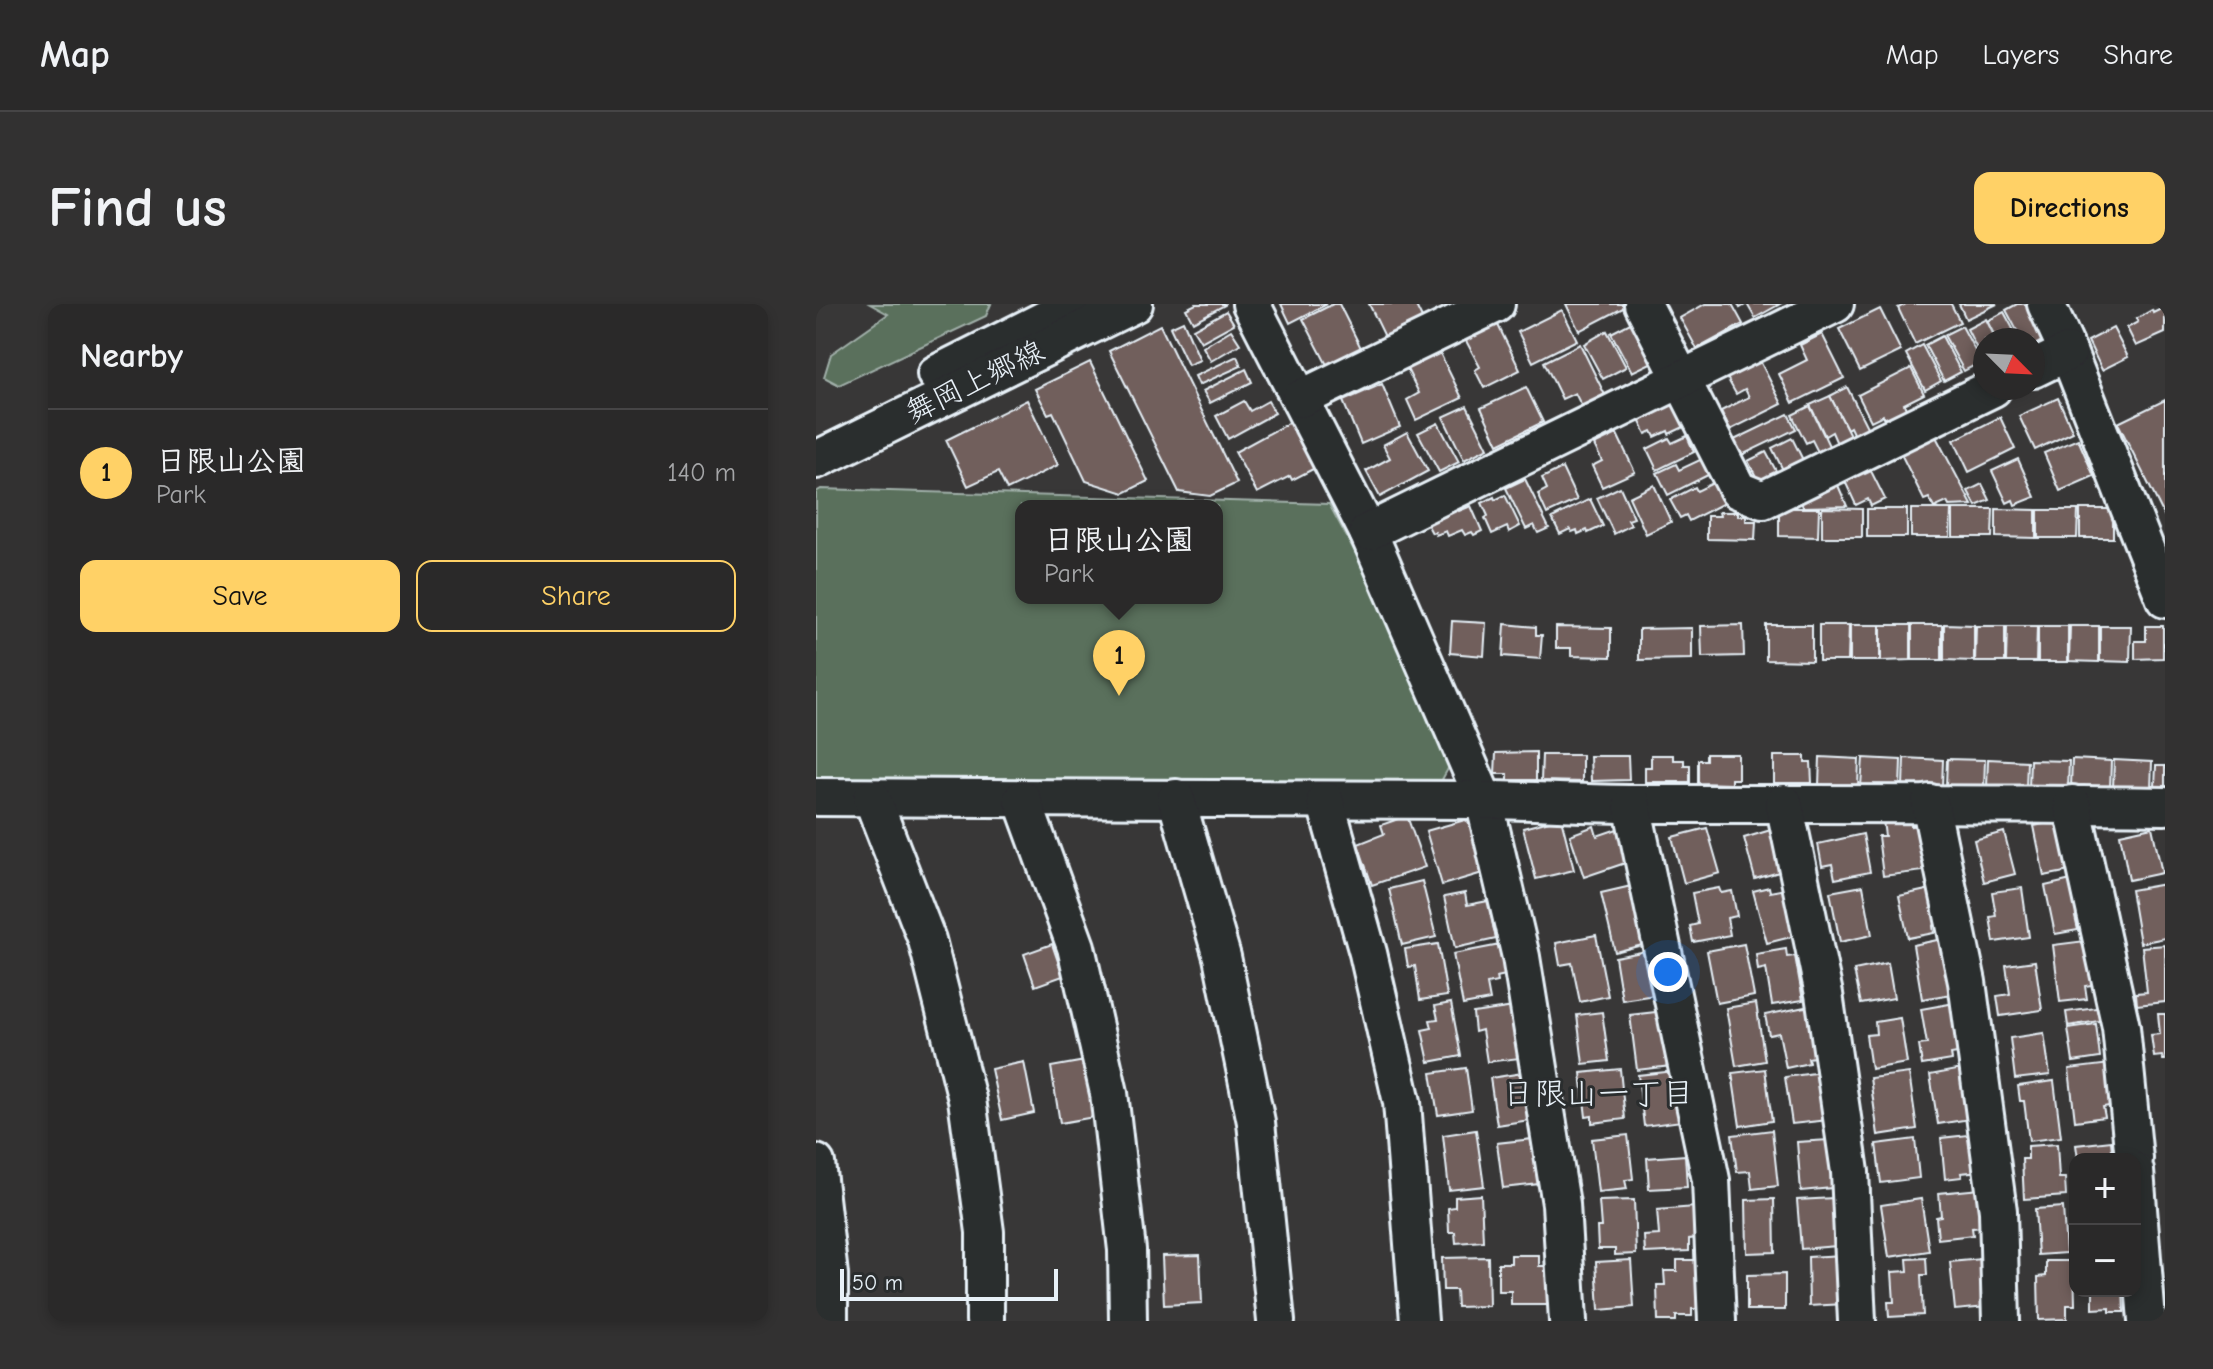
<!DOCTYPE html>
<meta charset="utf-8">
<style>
body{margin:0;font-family:"Comic Neue","Klee One",sans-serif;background:#323131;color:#f1f3f6}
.controls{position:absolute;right:24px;bottom:24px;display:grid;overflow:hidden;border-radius:16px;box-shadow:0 4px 12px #0003}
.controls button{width:72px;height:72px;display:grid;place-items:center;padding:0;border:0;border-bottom:2px solid #464546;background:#2a2929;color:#f1f3f6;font:40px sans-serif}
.compass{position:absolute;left:1157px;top:24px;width:72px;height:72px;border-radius:50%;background:#2a2929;box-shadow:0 4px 12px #0003;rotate:114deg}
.scale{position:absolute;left:24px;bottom:20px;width:218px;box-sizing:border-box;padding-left:8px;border:4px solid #e8f1f8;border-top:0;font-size:22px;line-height:28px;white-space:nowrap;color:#e8f1f8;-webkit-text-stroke:6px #2a2d2e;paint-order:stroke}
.you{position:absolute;left:852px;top:668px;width:28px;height:28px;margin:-20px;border:6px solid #fff;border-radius:50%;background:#1a73e8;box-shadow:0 0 0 12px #1a73e833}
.badge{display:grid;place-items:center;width:52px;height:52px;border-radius:50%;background:#ffd166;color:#111;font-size:26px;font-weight:700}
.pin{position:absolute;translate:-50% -66px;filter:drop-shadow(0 2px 4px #0008)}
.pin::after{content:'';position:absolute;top:42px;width:28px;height:24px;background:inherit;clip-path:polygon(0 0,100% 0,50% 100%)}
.popup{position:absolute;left:199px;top:196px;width:208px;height:104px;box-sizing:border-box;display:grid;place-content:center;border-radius:16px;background:#2a2929;filter:drop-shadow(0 2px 6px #0005);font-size:26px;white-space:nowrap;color:#a5a6a8}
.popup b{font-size:30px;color:#f1f3f6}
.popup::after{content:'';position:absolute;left:50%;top:100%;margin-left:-16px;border:16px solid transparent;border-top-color:#2a2929}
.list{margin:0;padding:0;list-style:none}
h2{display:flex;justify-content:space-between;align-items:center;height:104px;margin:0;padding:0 32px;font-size:34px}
h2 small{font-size:26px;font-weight:400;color:#a5a6a8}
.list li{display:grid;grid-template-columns:52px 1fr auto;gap:24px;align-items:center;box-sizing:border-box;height:128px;padding:0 32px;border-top:2px solid #464546}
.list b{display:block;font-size:30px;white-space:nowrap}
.list p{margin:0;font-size:26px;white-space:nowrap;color:#a5a6a8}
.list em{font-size:26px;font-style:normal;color:#a5a6a8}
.actions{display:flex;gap:16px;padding:24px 32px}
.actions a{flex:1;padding:18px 0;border:2px solid #ffd166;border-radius:16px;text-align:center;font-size:28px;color:#ffd166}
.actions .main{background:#ffd166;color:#111}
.map{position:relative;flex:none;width:1349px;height:1017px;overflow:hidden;border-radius:16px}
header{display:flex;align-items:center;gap:48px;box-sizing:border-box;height:112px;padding:0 40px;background:#2a2929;border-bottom:2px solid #464546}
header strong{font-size:38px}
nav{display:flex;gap:44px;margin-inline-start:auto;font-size:28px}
.intro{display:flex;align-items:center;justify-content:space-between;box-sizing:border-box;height:192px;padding:0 48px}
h1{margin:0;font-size:56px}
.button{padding:20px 36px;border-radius:16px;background:#ffd166;color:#111;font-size:28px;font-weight:700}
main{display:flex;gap:48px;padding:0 48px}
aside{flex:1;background:#2a2929;border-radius:16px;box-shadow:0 4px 12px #0003}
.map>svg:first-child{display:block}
.green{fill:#5a705b;stroke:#a1b0aa;stroke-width:2;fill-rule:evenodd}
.building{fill:#715e5c;stroke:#e8f1f8;stroke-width:2}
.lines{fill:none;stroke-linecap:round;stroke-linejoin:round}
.minor-casing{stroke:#e8f1f8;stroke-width:42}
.minor{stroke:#2a2d2e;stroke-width:36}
.labels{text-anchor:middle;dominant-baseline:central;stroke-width:6;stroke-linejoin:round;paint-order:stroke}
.street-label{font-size:30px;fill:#e8f1f8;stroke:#2a2d2e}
.neighbourhood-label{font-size:32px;fill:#e8f1f8;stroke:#2a2d2e}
</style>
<header>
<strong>Map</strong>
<nav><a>Map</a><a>Layers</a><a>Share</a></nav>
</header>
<div class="intro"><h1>Find us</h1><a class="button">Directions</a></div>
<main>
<aside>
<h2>Nearby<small></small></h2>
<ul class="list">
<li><span class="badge">1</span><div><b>日限山公園</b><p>Park</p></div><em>140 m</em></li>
</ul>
<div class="actions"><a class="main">Save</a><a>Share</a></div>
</aside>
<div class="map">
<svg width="1349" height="1017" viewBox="0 0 1349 1017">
<rect width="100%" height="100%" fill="#383737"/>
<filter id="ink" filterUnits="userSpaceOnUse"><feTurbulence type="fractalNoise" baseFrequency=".0125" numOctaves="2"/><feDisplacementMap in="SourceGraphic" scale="16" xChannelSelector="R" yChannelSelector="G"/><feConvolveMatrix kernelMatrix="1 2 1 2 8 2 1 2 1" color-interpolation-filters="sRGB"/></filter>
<g filter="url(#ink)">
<g class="green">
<path d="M54 0H175L170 12 23 81 8 73 15 50 72 10Z"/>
<path d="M5 185 513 200 578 320 633 463 623 481 0 480V188ZM205 202H401V294H205Z"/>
</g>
<g class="building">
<path d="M380 0H409V1L377 18 370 5Z"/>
<path d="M465 0H511L474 19Z"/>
<path d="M517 0H523L546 46 512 63 487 15Z"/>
<path d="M553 0H599L607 16 570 35Z"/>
<path d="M750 0H810L811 2 763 27Z"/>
<path d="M889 0H916L927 20 881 45 864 14Z"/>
<path d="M922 0H964L939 14 931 0 924 4Z"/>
<path d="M1090 0H1135L1144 18 1099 40 1082 4Z"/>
<path d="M1143 0H1181L1150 15Z"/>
<path d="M1201 0H1209L1228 36 1217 42V36H1206L1190 6Z"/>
<path d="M1347 4 1349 8V29L1320 42 1311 24 1322 18 1320 15 1336 6 1337 9Z"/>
<path d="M1064 5 1085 47 1044 67 1023 25Z"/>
<path d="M746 6 761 36 717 58 702 28Z"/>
<path d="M410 7 418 20 385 38 377 25Z"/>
<path d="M1188 8 1203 36H1181L1171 17Z"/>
<path d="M822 15 843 55 816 68 795 29Z"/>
<path d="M1170 15 1180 36H1169V51L1165 53 1151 25Z"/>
<path d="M367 17 384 56 372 61 354 23Z"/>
<path d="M681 19 704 66 668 84 659 66 664 63 649 35Z"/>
<path d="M344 21 421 179 394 192 363 188 293 47Z"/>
<path d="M1146 22 1165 58 1148 67 1128 31Z"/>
<path d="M1297 24 1312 53 1286 66 1272 37Z"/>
<path d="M415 26 424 40 395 57 387 43Z"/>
<path d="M791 27 810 63 787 75 768 40Z"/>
<path d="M1006 30 1028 74 977 99 963 70 991 56 984 41Z"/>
<path d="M1126 32 1145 68 1128 77 1109 41Z"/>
<path d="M764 40 789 91 766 103 759 89 746 95 728 58Z"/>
<path d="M1106 41 1125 77 1109 86 1090 50Z"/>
<path d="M621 43 646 94 600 116 591 96 603 89 588 59Z"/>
<path d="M421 52 425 62 383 81 379 72Z"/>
<path d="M943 55 966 100 914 126 905 107 933 93 929 85 920 90 910 72Z"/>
<path d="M274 58 332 177 308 189 270 177 237 108 232 110 219 85Z"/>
<path d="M1095 64 1108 90 1088 100 1092 109 1072 120 1067 111 1055 117 1042 91Z"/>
<path d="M430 65 436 78 394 99 387 87Z"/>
<path d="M566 80 584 123 545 140 527 97Z"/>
<path d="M710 83 727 118 682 140 665 104Z"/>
<path d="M1031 83 1054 129 1040 136 1034 123 1031 125 1014 92Z"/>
<path d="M1014 92 1036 135 1022 142 1016 128 1009 132 994 101Z"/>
<path d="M1242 94 1257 128 1219 146 1203 112Z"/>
<path d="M211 96 242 161 191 186 182 168 152 182 130 136Z"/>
<path d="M1349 96V213L1302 119Z"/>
<path d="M428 97 434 107 452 97 459 109 412 135 400 112Z"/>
<path d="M858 97 870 122 853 130 852 127 839 133 836 127 830 130 822 114Z"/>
<path d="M651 102 672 144 648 156 627 113Z"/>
<path d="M994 102 1015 146 1004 152 996 136 990 139 976 111Z"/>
<path d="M972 110 980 125 926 151 918 136Z"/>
<path d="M1184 113 1199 145 1153 168 1138 136Z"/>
<path d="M474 118 499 164 476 176 474 172 441 189 419 148Z"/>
<path d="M622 119 643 158 623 168 602 129Z"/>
<path d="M1117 127 1156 201 1133 202 1131 198 1118 204 1113 194 1108 196 1082 144Z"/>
<path d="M591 128 612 167 564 193 550 167 574 154 567 141Z"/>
<path d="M801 130 819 168 786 183 776 162 786 157 778 141Z"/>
<path d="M871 132 878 148 841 166 831 145 853 134 856 139Z"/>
<path d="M976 134 991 164 971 174 956 144Z"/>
<path d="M1262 135 1278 172 1244 187 1228 149Z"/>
<path d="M950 148 965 176 947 186 932 157Z"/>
<path d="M886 155 894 170 852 191 841 169 860 160 863 166Z"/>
<path d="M1202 155 1219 193 1199 201 1197 196 1191 199 1176 167Z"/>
<path d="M1045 163 1049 170 1055 167 1069 195 1055 202 1052 195 1040 201 1027 173Z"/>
<path d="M746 164 761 196 731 210 722 190 731 185 726 174Z"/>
<path d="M709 175 733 224 722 229 718 221 710 225 690 184Z"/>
<path d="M897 179 908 199 873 217 870 211 864 214 854 196 879 183 881 187Z"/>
<path d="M1021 179 1031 202 987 203 984 195Z"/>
<path d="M1166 180 1174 196 1160 202 1152 187Z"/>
<path d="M838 181 855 218 830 230 813 193Z"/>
<path d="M804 183 818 214 812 216 815 221 798 230 781 194Z"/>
<path d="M689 191 704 222 693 228 691 223 676 230 669 214 672 212 666 199 678 193 679 196Z"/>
<path d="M774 195 787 222 772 229 771 226 762 230 761 226 756 228 754 225 744 230 736 214Z"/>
<path d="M655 202 666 227 658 231 656 228 649 231 646 226 632 232 630 227 620 231 619 228 616 229 610 218 641 203 643 207Z"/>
<path d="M963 204H1003L1002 233 963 232Z"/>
<path d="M1006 204 1046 205V233H1006Z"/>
<rect x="1051" y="205" width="40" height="28"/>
<path d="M1095 205H1135L1134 233H1095Z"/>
<path d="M1137 205H1177L1176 233H1137Z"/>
<path d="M1180 205 1220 206V234L1180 233Z"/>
<rect x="1264" y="205" width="33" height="29"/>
<path d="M1222 206H1262L1261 234H1222Z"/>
<path d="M903 208H922V212H930V217H940L939 236 891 235V212H904Z"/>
<path d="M636 317 670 319 668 352 634 349Z"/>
<path d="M689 320 720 323V331H726L724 355 687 352Z"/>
<path d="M1128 320 1158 321V357L1128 356Z"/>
<path d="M927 321 928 352 886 353 885 322Z"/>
<path d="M950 321H996V357L950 356Z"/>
<path d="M1003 321H1033L1032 357H1003Z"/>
<rect x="1034" y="321" width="30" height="36"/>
<path d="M1065 321H1095V356L1065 357Z"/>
<rect x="1096" y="321" width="30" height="35"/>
<path d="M1160 322H1189V358H1159Z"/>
<path d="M1191 322H1221L1220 358H1190Z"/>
<rect x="1222" y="322" width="30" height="36"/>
<path d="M1254 322H1283V358L1253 357Z"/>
<path d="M1284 322H1315L1314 358 1284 357Z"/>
<path d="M1330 322H1347V354L1319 355V337H1330Z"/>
<path d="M740 323 795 324V353L755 352V344H740Z"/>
<path d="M876 324V355L823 356V325Z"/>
<path d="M720 448V476H692V470H679L680 449Z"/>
<path d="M890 450H922V475H915V480L882 479V456H890Z"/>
<path d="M726 451H766V478L725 477Z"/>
<path d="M835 451H857V456H868V461H874V478H829V463H835Z"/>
<path d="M774 452H812L813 476 775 477Z"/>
<path d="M958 452H989V458H995L996 479H958Z"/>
<path d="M1004 453 1043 455 1042 483 1003 481Z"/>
<path d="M1047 454 1085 456 1084 484 1045 482Z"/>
<path d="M1088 454 1127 456 1126 483 1087 482Z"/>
<path d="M1131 455 1169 456 1168 484 1130 482Z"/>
<path d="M1172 455 1211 457 1210 485 1171 483Z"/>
<path d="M1256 455 1295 457 1294 485 1255 483Z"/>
<path d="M1214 456 1253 457 1252 485 1213 483Z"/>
<path d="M1298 456 1336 458 1335 486 1297 484Z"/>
<path d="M1340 462H1349V483L1339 482Z"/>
<path d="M591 512 609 563 556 581 542 540 568 530 565 521Z"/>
<path d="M1095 513V522L1103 521 1108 567 1067 572 1062 532H1069L1067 517Z"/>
<path d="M745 514 758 566 720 575 707 524Z"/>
<path d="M649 516 656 520 670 568 626 581 610 527Z"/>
<path d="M1248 516 1259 566 1228 572 1218 522Z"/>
<path d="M778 522 781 532 807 523 818 556 768 573 754 531Z"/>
<path d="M1336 523 1346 569 1313 576 1304 530Z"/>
<path d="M891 524 904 569 868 579 856 533Z"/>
<path d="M958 525 965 551 959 553 963 568 939 575 928 534Z"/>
<path d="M1188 528 1199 570 1168 578 1158 536Z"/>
<path d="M1047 530 1054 568 1019 575 1016 560 1006 562 1002 540Z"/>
<path d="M1264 574 1271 611 1259 613 1262 626 1239 630 1229 582Z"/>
<path d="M606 577 620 633 586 641 573 585Z"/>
<path d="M824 580 838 638 799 648 785 589Z"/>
<path d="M1349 580V634L1324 639 1315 586Z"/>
<path d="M1047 582 1056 631 1024 638 1014 588Z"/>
<path d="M953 583 954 588 970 585 983 631 951 639 937 587Z"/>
<path d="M903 584 905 589 916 587 921 612 911 614 914 631 877 638 874 622 882 620 876 589Z"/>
<path d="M1206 584 1213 633 1178 638 1174 613 1180 612 1176 588Z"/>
<path d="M1115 585 1122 620 1117 622 1118 629 1092 634 1083 592Z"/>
<path d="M649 589 651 601 672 597 680 635 639 644 628 593Z"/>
<path d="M780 631 792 692 764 698 756 659 744 661 740 639Z"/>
<path d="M1131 634 1142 689 1106 695 1097 641Z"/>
<path d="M1277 636 1282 680 1269 682 1271 695 1244 698 1237 641Z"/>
<path d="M236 640 247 672 219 682 208 650Z"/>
<path d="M622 640 631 692 604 696 599 662 592 663 589 645Z"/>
<path d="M928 640 938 692 901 699 891 647Z"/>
<path d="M684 641 690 671 680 673 681 678 671 680 674 696 647 701 637 650Z"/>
<path d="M1349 641V698L1321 701 1320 689 1331 688 1326 643Z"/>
<path d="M970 645 971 653 979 652 987 696 956 701 950 664 942 666 940 650Z"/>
<path d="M831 647 839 691 806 696 799 653Z"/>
<path d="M1219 657 1226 706 1184 712 1181 692 1194 690 1190 661Z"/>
<path d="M1072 659 1078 694 1045 700 1038 666Z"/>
<path d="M635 699 645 752 613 758 606 726 616 724 614 716 622 715 619 702Z"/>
<path d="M940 699 949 757 920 762 910 704Z"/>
<path d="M1139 699 1147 748 1135 750 1136 756 1106 761 1103 741 1111 740 1105 705Z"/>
<path d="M994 702 1004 752 992 754 993 759 970 764 963 729 953 731 949 711Z"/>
<path d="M698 703 704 754 671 758 666 726 659 728 657 709Z"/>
<path d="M1287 703 1289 716 1252 722 1250 708Z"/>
<path d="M848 707 855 762 821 766 814 711Z"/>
<path d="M786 708 793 757 767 760 761 711Z"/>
<path d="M1342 710H1349V756H1347L1346 752 1338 753 1335 731 1344 730Z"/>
<path d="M1084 714 1091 759 1055 765 1050 731 1060 730 1059 718Z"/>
<path d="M1280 720 1284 754 1257 758 1252 724Z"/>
<path d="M1228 729 1234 771 1199 775 1194 734Z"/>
<path d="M269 757 278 813 244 819 235 763Z"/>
<path d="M208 758 218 809 186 816 175 765Z"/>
<path d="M1294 760 1299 801 1287 803 1289 813 1259 817 1253 765Z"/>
<path d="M650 764 656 806 622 811 615 769Z"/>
<path d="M804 765 809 815 776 819V812L770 813 765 769Z"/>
<path d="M949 765 956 817 924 822 916 769Z"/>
<path d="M1146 765 1154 815 1122 820 1114 771Z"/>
<path d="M859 767 866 817 828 822 822 771Z"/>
<path d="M1006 768 1012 816 976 820 969 773Z"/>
<path d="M707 769 714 816 681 821 674 774Z"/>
<path d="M1093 769 1101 825 1062 831 1054 774Z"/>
<path d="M1238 777 1245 833 1213 837 1208 797H1204L1202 782Z"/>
<path d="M660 826 668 882 633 886 627 831Z"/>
<path d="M956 826 962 882 936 885 934 867 921 868 916 831Z"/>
<path d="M1161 830 1165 867 1145 869 1146 873 1129 875 1125 834Z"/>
<path d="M812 831 817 875 809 876 811 885 782 888 776 835Z"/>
<path d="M725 834 723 880 687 884 681 839Z"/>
<path d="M1099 835 1103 874 1065 879 1060 840Z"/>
<path d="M1013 836 1016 884 985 887 981 838Z"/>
<path d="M1295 837 1297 855H1262L1260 841Z"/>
<path d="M1241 840 1243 874H1249L1250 892 1208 895 1206 855H1212V842Z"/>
<path d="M869 851 871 883 833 885 831 854Z"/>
<path d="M1164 885 1167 923 1156 924 1157 931 1122 935 1120 913 1125 912 1123 889Z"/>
<path d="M665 891 667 937 640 939 639 928H633L632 904 639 903V893Z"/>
<path d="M1018 894 1021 942 985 945 981 896Z"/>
<path d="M958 895 959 948 931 949 930 896Z"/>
<path d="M1105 895 1113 947 1073 953 1065 901Z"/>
<path d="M818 896 820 950 799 951V945H782L781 923H785L783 897Z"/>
<path d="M879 903 881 934 873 935V947L829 949 828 932 843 931 841 906Z"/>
<path d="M1247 903 1250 949 1222 951 1219 905Z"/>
<path d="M384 951 386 999 348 1001 346 952Z"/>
<path d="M695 951H723V962H731V1001H695V987H682V959H695Z"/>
<path d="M1027 951 1029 1000 993 1002 992 953Z"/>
<path d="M672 953 673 1002 641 1003 640 986H627L626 954Z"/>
<path d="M1110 954 1111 971H1105L1107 1011 1073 1013 1072 998H1078L1076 968 1092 967 1091 955Z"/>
<path d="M1166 955 1171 1003 1139 1006 1134 958Z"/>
<path d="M815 956 818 1003 783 1006 780 958Z"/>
<path d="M861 956H884L885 1005H876V1012H860V1017H842L841 981H849L848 967H861Z"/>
<path d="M1230 957H1258L1259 1001H1251V1015L1223 1016 1222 973 1230 972Z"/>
<path d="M969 970V1006H931V971Z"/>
<path d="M1277 987H1307L1308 1008H1294V1004L1277 1005Z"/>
</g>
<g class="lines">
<defs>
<g id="minor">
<path d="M435 0 552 228 668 496 705 653 745 900 752 1017"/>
<path d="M827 0 922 186 947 196 1177 84"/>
<path d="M1230 0 1252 48 1349 295"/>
<path d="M1217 65 1252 48"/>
<path d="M120 70 260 0"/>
<path d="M484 95 680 0"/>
<path d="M0 156 318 0"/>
<path d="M552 228 1019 0"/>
<path d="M0 493C221 495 443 495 664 496 716 496 768 500 820 500 997 500 1173 499 1349 502"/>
<path d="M56 494 111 636 151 795 169 928V1017"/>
<path d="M360 494 406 653 440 818 460 1017"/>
<path d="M206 495 260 643 293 789 311 946 312 1017"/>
<path d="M509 496 552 649 586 798 603 1017"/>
<path d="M968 499 1008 690 1034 868 1041 1017"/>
<path d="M1114 499 1151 678 1182 907 1185 1017"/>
<path d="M816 500 895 876 901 1017"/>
<path d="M1256 500 1305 723 1318 855"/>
<path d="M0 859 13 971V1017"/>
<path d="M1319 867 1331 1017"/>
</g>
</defs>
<use href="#minor" class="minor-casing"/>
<use href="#minor" class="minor"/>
</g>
</g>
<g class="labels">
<g class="street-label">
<text transform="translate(159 78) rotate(-26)">舞岡上郷線</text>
</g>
<g class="neighbourhood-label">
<text x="782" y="789">日限山一丁目</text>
</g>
</g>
</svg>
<div class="controls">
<button>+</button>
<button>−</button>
</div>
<svg class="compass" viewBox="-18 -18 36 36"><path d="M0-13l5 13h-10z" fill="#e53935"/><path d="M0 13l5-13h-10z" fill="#a5a6a8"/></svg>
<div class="scale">50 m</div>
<div class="you"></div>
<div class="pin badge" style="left:303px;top:392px">1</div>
<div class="popup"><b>日限山公園</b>Park</div>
</div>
</main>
